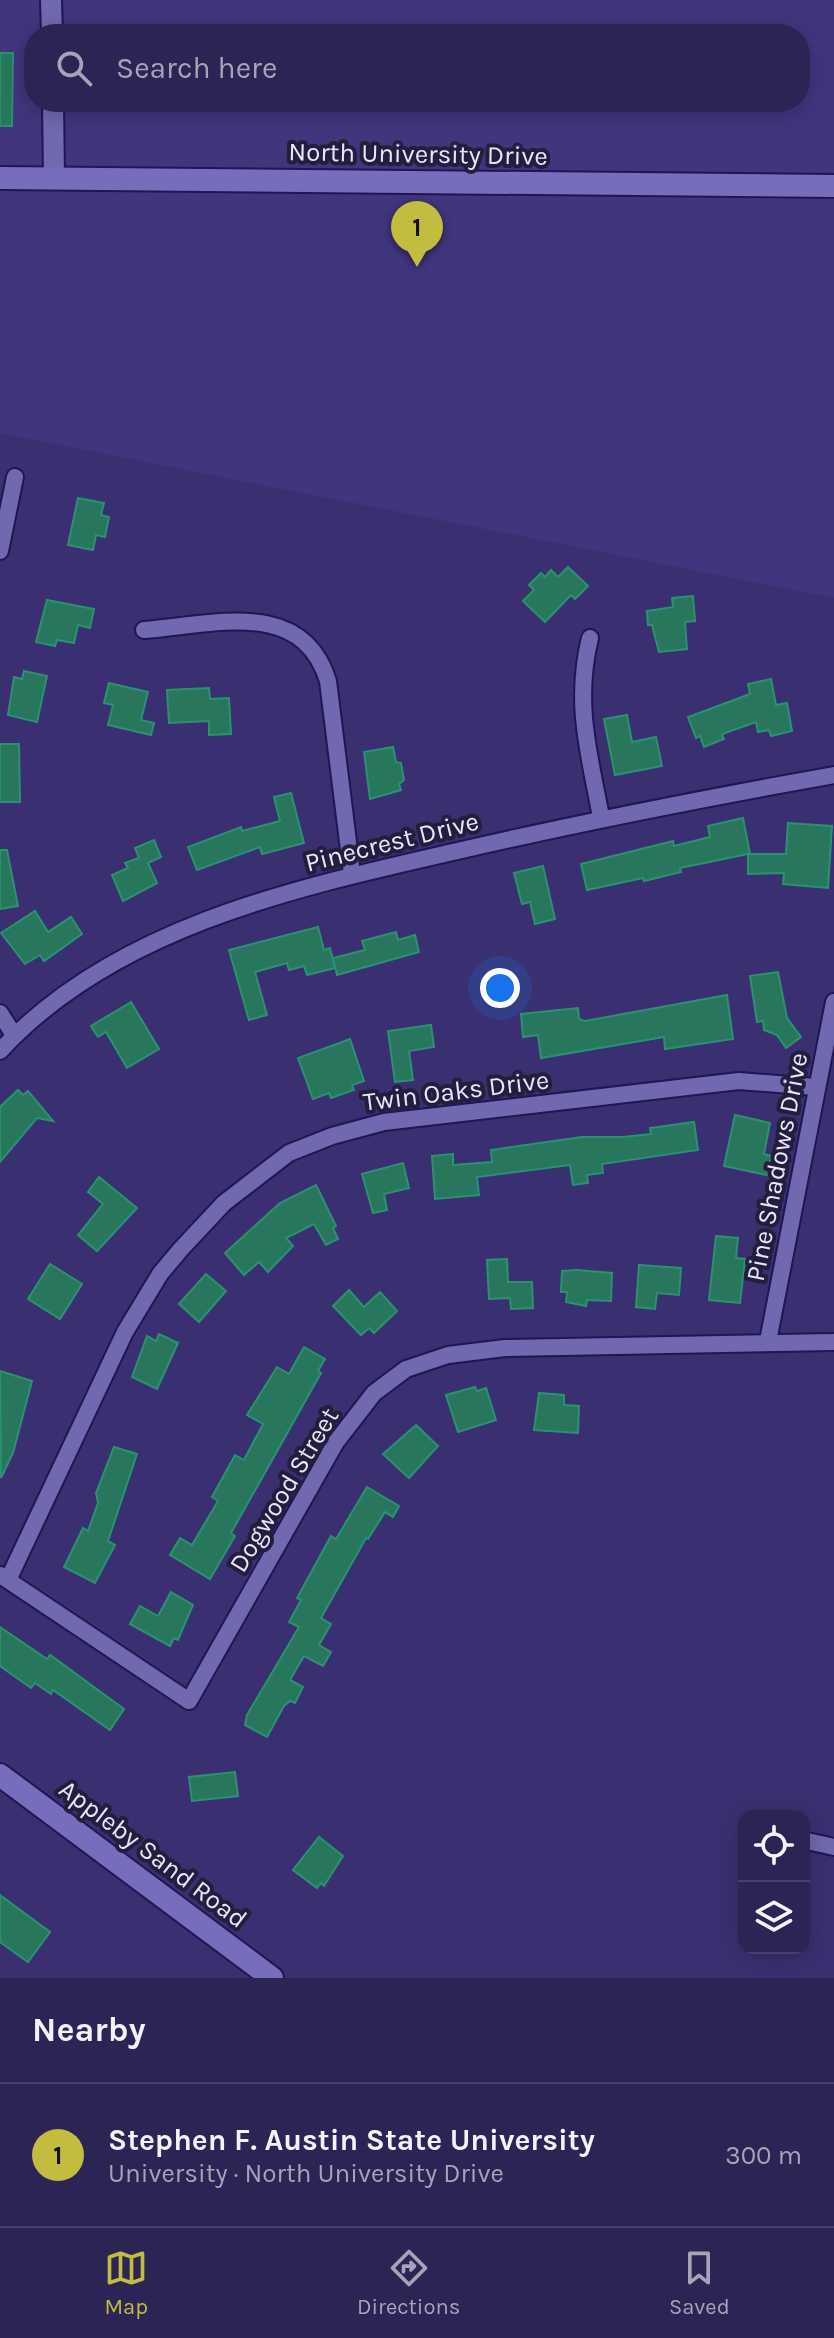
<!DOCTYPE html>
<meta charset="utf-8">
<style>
body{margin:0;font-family:Karla,sans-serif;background:#342c5b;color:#f1f3f6}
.controls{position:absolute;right:24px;bottom:24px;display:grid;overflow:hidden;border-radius:16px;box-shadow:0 4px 20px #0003}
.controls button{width:72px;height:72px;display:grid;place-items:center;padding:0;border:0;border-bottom:2px solid #48416c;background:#2c2455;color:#f1f3f6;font:40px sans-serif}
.you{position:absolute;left:500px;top:988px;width:28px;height:28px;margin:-20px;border:6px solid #fff;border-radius:50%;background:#1a73e8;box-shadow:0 0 0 12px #1a73e833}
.badge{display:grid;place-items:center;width:52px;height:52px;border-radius:50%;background:#c2bd3f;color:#111;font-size:26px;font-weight:700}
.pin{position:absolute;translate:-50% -66px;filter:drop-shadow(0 2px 4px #0008)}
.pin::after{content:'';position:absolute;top:42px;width:28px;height:24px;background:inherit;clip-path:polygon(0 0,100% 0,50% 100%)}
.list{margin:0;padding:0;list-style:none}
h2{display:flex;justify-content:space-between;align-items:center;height:104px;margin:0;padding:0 32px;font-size:34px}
h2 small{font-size:26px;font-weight:400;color:#a6a4b9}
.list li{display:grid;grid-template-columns:52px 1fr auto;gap:24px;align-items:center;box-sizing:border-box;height:144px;padding:0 32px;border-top:2px solid #48416c}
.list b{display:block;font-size:30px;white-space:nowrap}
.list p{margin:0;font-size:26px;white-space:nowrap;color:#a6a4b9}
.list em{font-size:26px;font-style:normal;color:#a6a4b9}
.icon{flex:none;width:44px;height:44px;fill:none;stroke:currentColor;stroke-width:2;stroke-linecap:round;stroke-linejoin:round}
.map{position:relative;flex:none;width:834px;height:1978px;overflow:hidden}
.search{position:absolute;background:#2c2455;box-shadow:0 4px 20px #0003;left:24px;right:24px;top:24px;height:88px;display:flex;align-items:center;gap:20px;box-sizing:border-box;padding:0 28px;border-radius:32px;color:#a6a4b9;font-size:30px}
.sheet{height:248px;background:#2c2455}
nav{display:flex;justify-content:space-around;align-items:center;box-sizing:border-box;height:112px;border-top:2px solid #48416c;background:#2c2455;font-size:22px;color:#a6a4b9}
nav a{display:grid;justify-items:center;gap:4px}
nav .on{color:#c2bd3f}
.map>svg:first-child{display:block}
.built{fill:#41357e;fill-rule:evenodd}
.building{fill:#28765b;stroke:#299371;stroke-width:2}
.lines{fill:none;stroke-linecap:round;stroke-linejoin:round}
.minor-casing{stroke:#231453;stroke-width:20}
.tertiary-casing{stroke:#231453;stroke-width:24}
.secondary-casing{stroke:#231453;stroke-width:26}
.minor{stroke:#7069b0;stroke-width:16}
.tertiary{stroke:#7069b0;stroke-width:20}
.secondary{stroke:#766dbc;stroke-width:22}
.labels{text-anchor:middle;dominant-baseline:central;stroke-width:8;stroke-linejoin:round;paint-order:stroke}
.street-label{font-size:26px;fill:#e6e6fe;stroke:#221e3c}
</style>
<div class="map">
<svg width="834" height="1978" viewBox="0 0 834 1978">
<rect width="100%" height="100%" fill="#3a3071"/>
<path class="built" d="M0 0H834V598L0 433ZM34 34H800V102H34Z"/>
<g class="building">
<path d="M0 53H13L12 126H0Z"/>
<path d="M78 498 104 503 101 515 109 517 105 537 96 535 93 550 68 545Z"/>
<path d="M568 567 588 586 575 599 571 595 545 622 523 601 534 590 529 585 541 573 545 577 551 570 558 577Z"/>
<path d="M693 596 695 621 685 622 687 649 659 652 652 625H648L647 611 673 607 672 598Z"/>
<path d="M47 600 94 609 90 628 78 625 74 643 57 640 55 646 36 642Z"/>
<path d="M24 671 47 676 37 722 8 715 14 677 22 679Z"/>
<path d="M771 679 776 705 787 703 792 731 771 736 769 730 758 732 756 722 725 733 722 735 724 739 704 747 700 736 696 738 688 717 750 694 748 684Z"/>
<path d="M109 683 148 692 141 720 154 723 151 735 108 725 113 705 104 703Z"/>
<path d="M209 688 210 699 229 698 231 734 209 735V721L169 723 167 690Z"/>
<path d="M627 715 632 742 656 737 662 766 615 775 604 719Z"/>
<path d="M0 744H19L20 802H0Z"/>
<path d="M393 747 396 762 401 763 404 780 399 784 401 790 370 799 364 752Z"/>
<path d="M291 793 304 843 262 854 260 847 197 870 188 847 241 827 242 831 280 821 274 797Z"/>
<path d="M743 818 750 854H786L788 823 832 826 828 888 783 884 784 873 748 874V854L680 868 681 872 644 881 643 878 587 890 581 864 673 841 674 846 710 837 708 826Z"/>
<path d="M154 840 161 857 148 863 157 883 123 901 112 875 128 868 125 863 139 858 135 848Z"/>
<path d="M0 850H7L18 906 0 909Z"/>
<path d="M543 866 555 919 535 924 530 902 522 904 514 873Z"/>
<path d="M35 911 48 932 71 917 82 934 44 961 40 955 25 964 1 933Z"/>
<path d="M318 927 324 950 330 948 335 968 307 975 304 966 289 970 287 963 255 972 267 1015 249 1020 229 950Z"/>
<path d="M396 932 398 940 415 935 419 952 337 975 333 958 365 950 362 941Z"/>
<path d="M778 972 787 1018 801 1037 786 1048 777 1035 764 1030 763 1021 757 1022 750 976Z"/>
<path d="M727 995 733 1039 665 1049 664 1037 541 1058 538 1035 523 1037 521 1014 578 1008 579 1019 585 1021Z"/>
<path d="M131 1002 159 1049 127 1068 106 1032 98 1037 91 1026Z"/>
<path d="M431 1025 434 1047 409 1051 413 1080 395 1082 388 1031Z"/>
<path d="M350 1039 364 1081 352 1085 354 1090 331 1098 329 1093 313 1099 298 1058Z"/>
<path d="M18 1090 23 1095 28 1091 53 1121 37 1118 0 1162V1107Z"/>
<path d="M735 1115 770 1123 764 1154 771 1156 767 1175 724 1166Z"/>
<path d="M694 1122 698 1150 602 1164 603 1173 587 1175 588 1183 573 1185 570 1165 477 1177 479 1195 435 1199 432 1156 453 1154V1165L492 1162 491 1150 582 1137H623L651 1134 650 1128Z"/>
<path d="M403 1163 409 1188 384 1194 387 1210 373 1213 362 1174Z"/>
<path d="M99 1177 137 1208 97 1251 78 1235 103 1204 88 1192Z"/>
<path d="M316 1185 336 1226 333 1228 338 1239 326 1245 314 1224 286 1238 293 1246 268 1272 259 1262 244 1275 225 1253 280 1203Z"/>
<path d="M716 1236 738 1238 736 1258 745 1259 740 1303 709 1300Z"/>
<path d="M507 1259 508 1282H532L533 1308 511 1309 510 1298 489 1299 487 1260Z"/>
<path d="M50 1264 82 1284 60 1319 28 1299Z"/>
<path d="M639 1265 681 1268 679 1295 657 1293 655 1309 636 1307Z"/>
<path d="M577 1270 612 1273 611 1301 587 1300 586 1306 566 1302 567 1292H561L562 1271Z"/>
<path d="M206 1274 226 1291 199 1322 179 1304Z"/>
<path d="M349 1290 364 1307 380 1292 397 1311 374 1333 369 1328 361 1335 333 1306Z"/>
<path d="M159 1334 178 1343 157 1389 132 1377 147 1336 156 1341Z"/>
<path d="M304 1347 325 1359 318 1371 321 1373 231 1533 235 1536 210 1579 170 1555 180 1538 192 1545 218 1501 212 1497 235 1455 244 1460 263 1424 247 1415 277 1367 289 1374Z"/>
<path d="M0 1371 32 1381 13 1453 1 1478Z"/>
<path d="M475 1387 477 1391 486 1388 496 1420 458 1432 446 1395Z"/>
<path d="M539 1393 564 1395V1405L579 1406 578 1433 534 1430Z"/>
<path d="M416 1425 438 1446 409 1478 383 1454Z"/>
<path d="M114 1447 137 1454 108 1541 115 1545 95 1583 64 1567 83 1528 88 1531 98 1503 96 1493Z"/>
<path d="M367 1487 399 1506 393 1517 385 1512 368 1539 366 1538 321 1618 331 1624 319 1645 331 1652 323 1666 304 1656 290 1680 303 1687 295 1703 290 1701 284 1706 267 1737 245 1725 247 1715 299 1627 289 1622 301 1600 297 1598 331 1536 336 1539Z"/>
<path d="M171 1592 193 1605 178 1640 174 1638 170 1646 130 1624 140 1606 158 1616Z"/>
<path d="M0 1627 47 1659 50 1655 124 1709 110 1730 53 1690 51 1694 35 1683 31 1688 0 1666Z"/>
<path d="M235 1772 238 1796 192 1801 189 1777Z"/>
<path d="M319 1837 343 1856 324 1886 321 1883 317 1888 293 1870Z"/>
<path d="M0 1895 50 1932 28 1962 0 1942Z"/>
</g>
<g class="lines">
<defs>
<g id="minor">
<path d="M0 551 15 477"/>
<path d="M144 630C213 625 302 597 328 681L352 874"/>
<path d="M590 638C574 703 589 753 601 817"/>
<path d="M0 1013 14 1035"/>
<path d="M0 1051C117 924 305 886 466 849 588 821 711 797 834 775"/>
<path d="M768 1341 834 1002"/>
<path d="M0 1575 189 1701 336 1442 374 1393 406 1369 448 1355 505 1348 834 1342"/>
<path d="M8 1580 125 1332 160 1274 181 1249 224 1203 289 1153 332 1136 384 1122 739 1081 816 1087"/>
<path d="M807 1841 834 1847"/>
</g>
<g id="tertiary">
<path d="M51 0 52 34"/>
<path d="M53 102 54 178"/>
</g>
<g id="secondary">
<path d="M0 178 834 186"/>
<path d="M0 1775 272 1978"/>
</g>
</defs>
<use href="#minor" class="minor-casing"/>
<use href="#tertiary" class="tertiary-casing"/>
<use href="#secondary" class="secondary-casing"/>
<use href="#minor" class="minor"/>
<use href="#tertiary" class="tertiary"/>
<use href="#secondary" class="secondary"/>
</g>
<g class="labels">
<g class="street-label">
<text transform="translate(418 154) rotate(1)">North University Drive</text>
<text transform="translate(392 842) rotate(-14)">Pinecrest Drive</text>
<text transform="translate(456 1091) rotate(-7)">Twin Oaks Drive</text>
<text transform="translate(777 1167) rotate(-79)">Pine Shadows Drive</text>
<text transform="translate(284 1490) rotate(-59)">Dogwood Street</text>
<text transform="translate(153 1854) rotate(37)">Appleby Sand Road</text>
</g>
</g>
</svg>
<div class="controls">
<button><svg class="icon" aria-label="locate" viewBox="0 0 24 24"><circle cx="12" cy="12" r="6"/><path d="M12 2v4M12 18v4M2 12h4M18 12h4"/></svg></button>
<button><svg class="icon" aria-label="layers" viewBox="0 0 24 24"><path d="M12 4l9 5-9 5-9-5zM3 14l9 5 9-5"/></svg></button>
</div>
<div class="you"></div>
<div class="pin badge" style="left:417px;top:267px">1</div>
<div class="search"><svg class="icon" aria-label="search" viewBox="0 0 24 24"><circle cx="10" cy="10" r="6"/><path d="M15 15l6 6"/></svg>Search here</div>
</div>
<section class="sheet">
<h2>Nearby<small></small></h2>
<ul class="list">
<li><span class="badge">1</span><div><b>Stephen F. Austin State University</b><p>University · North University Drive</p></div><em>300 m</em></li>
</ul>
</section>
<nav>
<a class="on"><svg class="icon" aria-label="map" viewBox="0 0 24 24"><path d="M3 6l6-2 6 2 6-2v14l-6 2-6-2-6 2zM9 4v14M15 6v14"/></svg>Map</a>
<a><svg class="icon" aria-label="directions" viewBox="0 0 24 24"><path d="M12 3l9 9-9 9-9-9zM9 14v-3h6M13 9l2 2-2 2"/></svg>Directions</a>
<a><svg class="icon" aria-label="saved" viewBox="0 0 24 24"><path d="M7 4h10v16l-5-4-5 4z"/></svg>Saved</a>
</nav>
